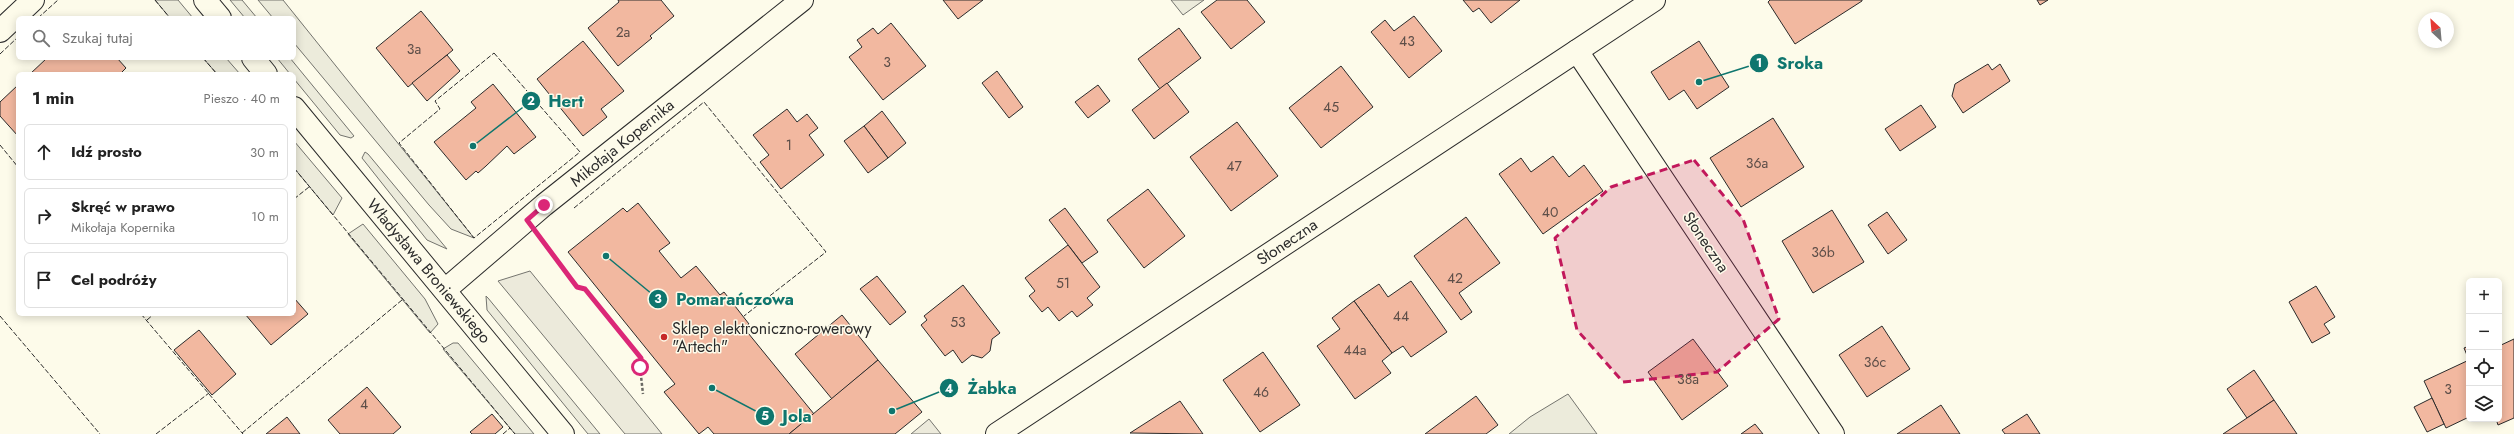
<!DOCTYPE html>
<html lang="pl">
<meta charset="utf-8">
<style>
body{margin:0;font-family:Jost,sans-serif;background:#f6f6f6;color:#222}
.controls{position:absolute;right:12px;bottom:12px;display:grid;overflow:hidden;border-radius:6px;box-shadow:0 2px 10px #0003}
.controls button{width:36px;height:36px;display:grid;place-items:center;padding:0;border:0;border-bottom:1px solid #e0e0e0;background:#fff;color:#222;font:20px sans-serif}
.compass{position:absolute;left:2418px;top:12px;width:36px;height:36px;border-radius:50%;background:#fff;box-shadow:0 2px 10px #0003;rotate:334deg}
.stop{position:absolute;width:12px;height:12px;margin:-9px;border:3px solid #db2777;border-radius:50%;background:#fff}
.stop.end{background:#db2777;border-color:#fff;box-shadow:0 1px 4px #0008}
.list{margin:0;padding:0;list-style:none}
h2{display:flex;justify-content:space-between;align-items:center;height:52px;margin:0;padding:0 16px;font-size:17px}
h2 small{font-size:13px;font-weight:400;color:#767676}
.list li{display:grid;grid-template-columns:26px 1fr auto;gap:12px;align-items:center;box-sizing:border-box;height:56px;margin:0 8px 8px;padding:0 8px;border:1px solid #e0e0e0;border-radius:6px}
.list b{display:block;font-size:15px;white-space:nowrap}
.list p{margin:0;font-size:13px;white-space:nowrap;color:#767676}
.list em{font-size:13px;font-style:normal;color:#767676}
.icon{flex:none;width:22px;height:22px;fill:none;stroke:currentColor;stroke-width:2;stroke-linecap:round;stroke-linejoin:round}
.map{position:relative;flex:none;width:2514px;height:434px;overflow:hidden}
.search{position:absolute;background:#fff;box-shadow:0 2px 10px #0003;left:16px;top:16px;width:280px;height:44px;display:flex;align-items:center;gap:10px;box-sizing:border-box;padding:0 14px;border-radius:6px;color:#767676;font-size:15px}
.panel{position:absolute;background:#fff;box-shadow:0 2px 10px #0003;left:16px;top:72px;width:280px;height:244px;border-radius:6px}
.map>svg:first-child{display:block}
.green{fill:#ecebdb;stroke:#74746e}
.parking{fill:#eceadb;stroke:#74746e}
.building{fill:#f2b8a0;stroke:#2b2b2b}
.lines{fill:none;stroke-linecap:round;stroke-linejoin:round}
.minor-casing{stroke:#2b2b2b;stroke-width:24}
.path{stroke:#6a6964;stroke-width:2.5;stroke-dasharray:3 2;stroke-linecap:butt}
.minor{stroke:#fdfbea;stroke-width:22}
.fence{stroke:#2b2b2b;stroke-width:1;stroke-dasharray:5 2;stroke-linecap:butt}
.route{stroke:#db2777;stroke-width:5}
.marked{fill:#c2185b;fill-opacity:0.2;stroke:#c2185b;stroke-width:3;stroke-dasharray:8 5;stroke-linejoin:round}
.poi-dot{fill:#c62828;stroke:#fdfbea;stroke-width:1.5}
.labels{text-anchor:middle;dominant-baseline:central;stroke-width:3;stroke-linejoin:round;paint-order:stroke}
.number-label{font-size:14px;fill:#5d4e48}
.street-label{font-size:16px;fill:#2b2b2b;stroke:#fdfbea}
.poi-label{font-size:16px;fill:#2b2b2b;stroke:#fdfbea;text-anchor:start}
.leader{fill:none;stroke:#0f766e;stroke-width:1.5}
.callout-dot{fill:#0f766e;stroke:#fdfbea;stroke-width:1.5}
.mark-label{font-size:12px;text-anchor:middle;font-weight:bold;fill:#fff}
.callout-label{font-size:17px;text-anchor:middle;font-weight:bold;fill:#0f766e;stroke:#fdfbea;stroke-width:3;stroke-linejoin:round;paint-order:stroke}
</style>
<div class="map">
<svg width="2514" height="434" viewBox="0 0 2514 434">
<rect width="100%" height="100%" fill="#fdfbea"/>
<g class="green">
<path d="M155 0H178L193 18H170Z"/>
<path d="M230 0H242L257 18H245Z"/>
<path d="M258 0H283L474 238 451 229 429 205 294 43V18H273Z"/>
<path d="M1171 0H1204L1183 15Z"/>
<path d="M203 58H226L240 74H217Z"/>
<path d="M277 58H290L354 136 351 138 340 135 294 79V74H290Z"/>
<path d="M294 141 342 198 333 215 294 168Z"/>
<path d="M365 152 368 154 447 249 427 240 362 158Z"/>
<path d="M363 224 425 299 438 324 430 333 348 234Z"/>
<path d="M486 296 488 298 600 434H588L487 310Z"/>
<path d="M453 343H458L534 434H515L443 349Z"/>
<path d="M1568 394 1597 434H1509L1530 417Z"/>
</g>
<g class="parking">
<path d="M530 271 662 434H625L498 281Z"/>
<path d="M929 419 941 434H911Z"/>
</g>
<g class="building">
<path d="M618 0H661L674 16 650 36 652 38 618 66 588 28 619 2Z"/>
<path d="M943 0H983L958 19Z"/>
<path d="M1217 0H1247L1265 22 1231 49 1201 12Z"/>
<path d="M1463 0H1520L1491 23 1479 8 1473 12Z"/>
<path d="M1770 0H1862V1L1795 44 1768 2Z"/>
<path d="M2037 0H2048L2040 5Z"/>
<path d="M421 11 453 50 408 87 376 48Z"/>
<path d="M1414 16 1442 51 1409 78 1371 32 1385 20 1394 31Z"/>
<path d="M891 23 926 66 883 100 849 57 862 47 857 40 873 28 878 34Z"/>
<path d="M1179 28 1201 58 1160 89 1138 59Z"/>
<path d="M583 41 624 91 601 109 607 117 583 136 537 79Z"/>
<path d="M1699 41 1729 87 1697 109 1684 90 1669 100 1651 72Z"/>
<path d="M447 55 460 71 427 101 412 83Z"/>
<path d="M47 58H117L126 68 120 74H30Z"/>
<path d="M1988 64 1992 70 2000 64 2010 81 1963 113 1952 96 1955 84Z"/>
<path d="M1341 66 1373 107 1321 148 1289 108Z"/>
<path d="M997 71 1023 107 1009 118 982 83Z"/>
<path d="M1167 83 1189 112 1154 139 1132 110Z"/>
<path d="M493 84 536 137 514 154 507 146 486 166 478 173 476 171 466 180 434 142 476 108 471 102Z"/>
<path d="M18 85V136L0 116V102Z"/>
<path d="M1098 85 1110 101 1088 118 1075 102Z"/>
<path d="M1921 105 1936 127 1900 151 1885 129Z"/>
<path d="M787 109 797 122 807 114 818 128 809 135 824 155 781 189 760 162 769 155 753 135Z"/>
<path d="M882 111 906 143 888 158 864 126Z"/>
<path d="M1773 118 1804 167 1741 207 1710 158Z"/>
<path d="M1237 122 1278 176 1231 211 1190 157Z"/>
<path d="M864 126 888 158 868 173 844 141Z"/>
<path d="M1553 156 1569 177 1584 165 1603 191 1543 234 1499 174 1521 158 1531 172Z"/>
<path d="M1148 189 1185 236 1144 268 1107 220Z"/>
<path d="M638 203 670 243 659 251 681 278 696 266 720 295 724 292 749 324 744 328 814 414 789 434H714L708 427 699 434 664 392 675 384 568 252 623 208 627 212Z"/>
<path d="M1065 208 1098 252 1082 263 1049 220Z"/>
<path d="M1832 210 1864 262 1813 293 1782 241Z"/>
<path d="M1887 212 1907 240 1888 254 1868 225Z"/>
<path d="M1466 217 1500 263 1459 293 1472 312 1461 320 1414 256Z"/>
<path d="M1068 245 1100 287 1087 298 1093 305 1077 317 1072 311 1059 321 1048 307 1042 312 1029 296 1035 291 1025 278Z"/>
<path d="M877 276 906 312 890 325 860 289Z"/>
<path d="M1411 281 1447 332 1411 357 1403 346 1392 353 1354 301 1379 284 1388 297Z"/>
<path d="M963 285 1000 333 992 339 990 351 982 358 972 355 962 363 953 350 945 356 921 325 927 320 924 316Z"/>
<path d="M2316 286 2335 317 2324 324 2330 333 2312 343 2289 302Z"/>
<path d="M294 298 308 314 271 345 245 314H294Z"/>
<path d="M1354 301 1392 353 1382 361 1391 373 1355 399 1317 346 1340 329 1332 318Z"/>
<path d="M842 315 878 360 832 399 795 354Z"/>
<path d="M1882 326 1910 369 1867 397 1839 355Z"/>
<path d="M199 330 236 374 212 395 174 350Z"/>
<path d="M1693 339 1728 386 1682 420 1648 372Z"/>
<path d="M2514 339V418L2498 425 2496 419H2499V346Z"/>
<path d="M2469 346V360L2464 348Z"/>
<path d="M1263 352 1300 405 1260 432 1223 380Z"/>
<path d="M878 360 922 412 895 434H789Z"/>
<path d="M2469 360V417L2446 428 2424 381Z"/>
<path d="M2254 370 2274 400 2247 418 2227 389Z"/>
<path d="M367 387 401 427 393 434H340L328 420Z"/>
<path d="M1476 396 1498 425 1486 434H1425Z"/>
<path d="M2432 398 2444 424 2427 432 2414 407Z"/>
<path d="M2274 400 2297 434H2223Z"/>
<path d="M1180 401 1203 434 1130 433Z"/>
<path d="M1941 405 1960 434H1897Z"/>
<path d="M492 414 503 427 495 434H472L470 432Z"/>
<path d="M2027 414 2040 434H2005L2002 430Z"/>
<path d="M287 417 300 434H266Z"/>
<path d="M1755 424 1763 434H1741Z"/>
</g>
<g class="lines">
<defs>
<g id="minor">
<path d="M205 0 220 18"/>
<path d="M0 31 33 0"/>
<path d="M1577 51 1833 434"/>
<path d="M253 58 266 74"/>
<path d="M294 108 563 434"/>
<path d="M445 290 544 205 802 0"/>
<path d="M997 434 1654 0"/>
</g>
</defs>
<use href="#minor" class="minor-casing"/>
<path class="path" d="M545 245 577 287 585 289 641 358 640 367 643 394"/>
<use href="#minor" class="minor"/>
<g class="fence">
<path d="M155 0 170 18"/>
<path d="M38 18 58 0"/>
<path d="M494 53 580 152 474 238 399 143 440 109 435 101Z"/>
<path d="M0 54 18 37"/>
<path d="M203 58 217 74"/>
<path d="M0 145 18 167"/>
<path d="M294 168 510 428"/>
<path d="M294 199 309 187"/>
<path d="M574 208 704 102 826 252 744 316"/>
<path d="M141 314 243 434"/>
<path d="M0 316 100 434"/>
<path d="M147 320 154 314"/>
<path d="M242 433 402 300"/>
<path d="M156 434 209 393"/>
<path d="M503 434 510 428 515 434"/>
</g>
</g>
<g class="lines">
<path class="route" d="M544 205 527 220 577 287 585 289 641 358 640 367"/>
</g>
<path class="marked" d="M1694 160 1743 219 1779 319 1717 372 1623 382 1577 330 1555 238 1611 187Z"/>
<circle class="poi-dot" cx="664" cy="337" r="4"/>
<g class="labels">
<g class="number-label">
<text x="623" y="32">2a</text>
<text x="1407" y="41">43</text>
<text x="414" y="49">3a</text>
<text x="887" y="62">3</text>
<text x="1331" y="107">45</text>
<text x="789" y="145">1</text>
<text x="1757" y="163">36a</text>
<text x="1234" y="166">47</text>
<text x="1550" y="212">40</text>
<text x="1823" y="252">36b</text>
<text x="1455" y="278">42</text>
<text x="1063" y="283">51</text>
<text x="1401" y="316">44</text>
<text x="958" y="322">53</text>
<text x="1355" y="350">44a</text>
<text x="1875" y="362">36c</text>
<text x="1688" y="379">38a</text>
<text x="2448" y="389">3</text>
<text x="1261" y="392">46</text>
<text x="364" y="404">4</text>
</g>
<g class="street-label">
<text transform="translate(622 143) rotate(-39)">Mikołaja Kopernika</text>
<text transform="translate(1287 242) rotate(-34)">Słoneczna</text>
<text transform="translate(1706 242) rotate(56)">Słoneczna</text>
<text transform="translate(429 271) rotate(50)">Władysława Broniewskiego</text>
</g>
<g class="poi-label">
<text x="672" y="328">Sklep elektroniczno-rowerowy<tspan x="672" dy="18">"Artech"</tspan></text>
</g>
</g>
<path class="leader" d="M1699 82L1759 63M473 146L531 101M606 256L658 299M892 411L949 388M712 388L765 416"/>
<g class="callout-dot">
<circle cx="1699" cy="82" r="4"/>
<circle cx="473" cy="146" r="4"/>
<circle cx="606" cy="256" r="4"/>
<circle cx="892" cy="411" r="4"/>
<circle cx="712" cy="388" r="4"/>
<circle cx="1759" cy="63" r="10"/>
<circle cx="531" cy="101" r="10"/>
<circle cx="658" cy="299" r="10"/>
<circle cx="949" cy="388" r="10"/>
<circle cx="765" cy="416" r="10"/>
</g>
<g class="mark-label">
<text x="1759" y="67">1</text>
<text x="531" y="105">2</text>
<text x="658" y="303">3</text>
<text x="949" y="393">4</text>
<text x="765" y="420">5</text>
</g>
<g class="callout-label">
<text x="1800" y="69">Sroka</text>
<text x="566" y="107">Hert</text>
<text x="735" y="305">Pomarańczowa</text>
<text x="992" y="394">Żabka</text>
<text x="797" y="422">Jola</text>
</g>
</svg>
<div class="controls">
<button>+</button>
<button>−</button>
<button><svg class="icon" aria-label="locate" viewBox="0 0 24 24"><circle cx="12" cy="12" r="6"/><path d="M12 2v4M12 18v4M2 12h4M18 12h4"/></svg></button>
<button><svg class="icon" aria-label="layers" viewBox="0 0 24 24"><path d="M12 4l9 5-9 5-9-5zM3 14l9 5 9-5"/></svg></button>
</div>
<svg class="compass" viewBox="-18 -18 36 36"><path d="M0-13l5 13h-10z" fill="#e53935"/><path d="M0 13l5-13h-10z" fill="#767676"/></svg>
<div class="stop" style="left:640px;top:367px"></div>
<div class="stop end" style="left:544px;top:205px"></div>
<div class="search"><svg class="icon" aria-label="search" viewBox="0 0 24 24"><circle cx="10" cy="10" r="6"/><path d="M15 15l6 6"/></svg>Szukaj tutaj</div>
<section class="panel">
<h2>1 min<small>Pieszo · 40 m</small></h2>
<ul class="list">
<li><svg class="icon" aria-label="ahead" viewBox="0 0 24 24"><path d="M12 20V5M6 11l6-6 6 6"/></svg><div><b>Idź prosto</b></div><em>30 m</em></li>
<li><svg class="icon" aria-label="right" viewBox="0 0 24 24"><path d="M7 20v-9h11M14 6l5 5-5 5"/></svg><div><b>Skręć w prawo</b><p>Mikołaja Kopernika</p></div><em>10 m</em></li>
<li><svg class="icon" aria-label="arrive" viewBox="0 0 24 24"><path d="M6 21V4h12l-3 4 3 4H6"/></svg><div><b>Cel podróży</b></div></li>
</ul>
</section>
</div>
